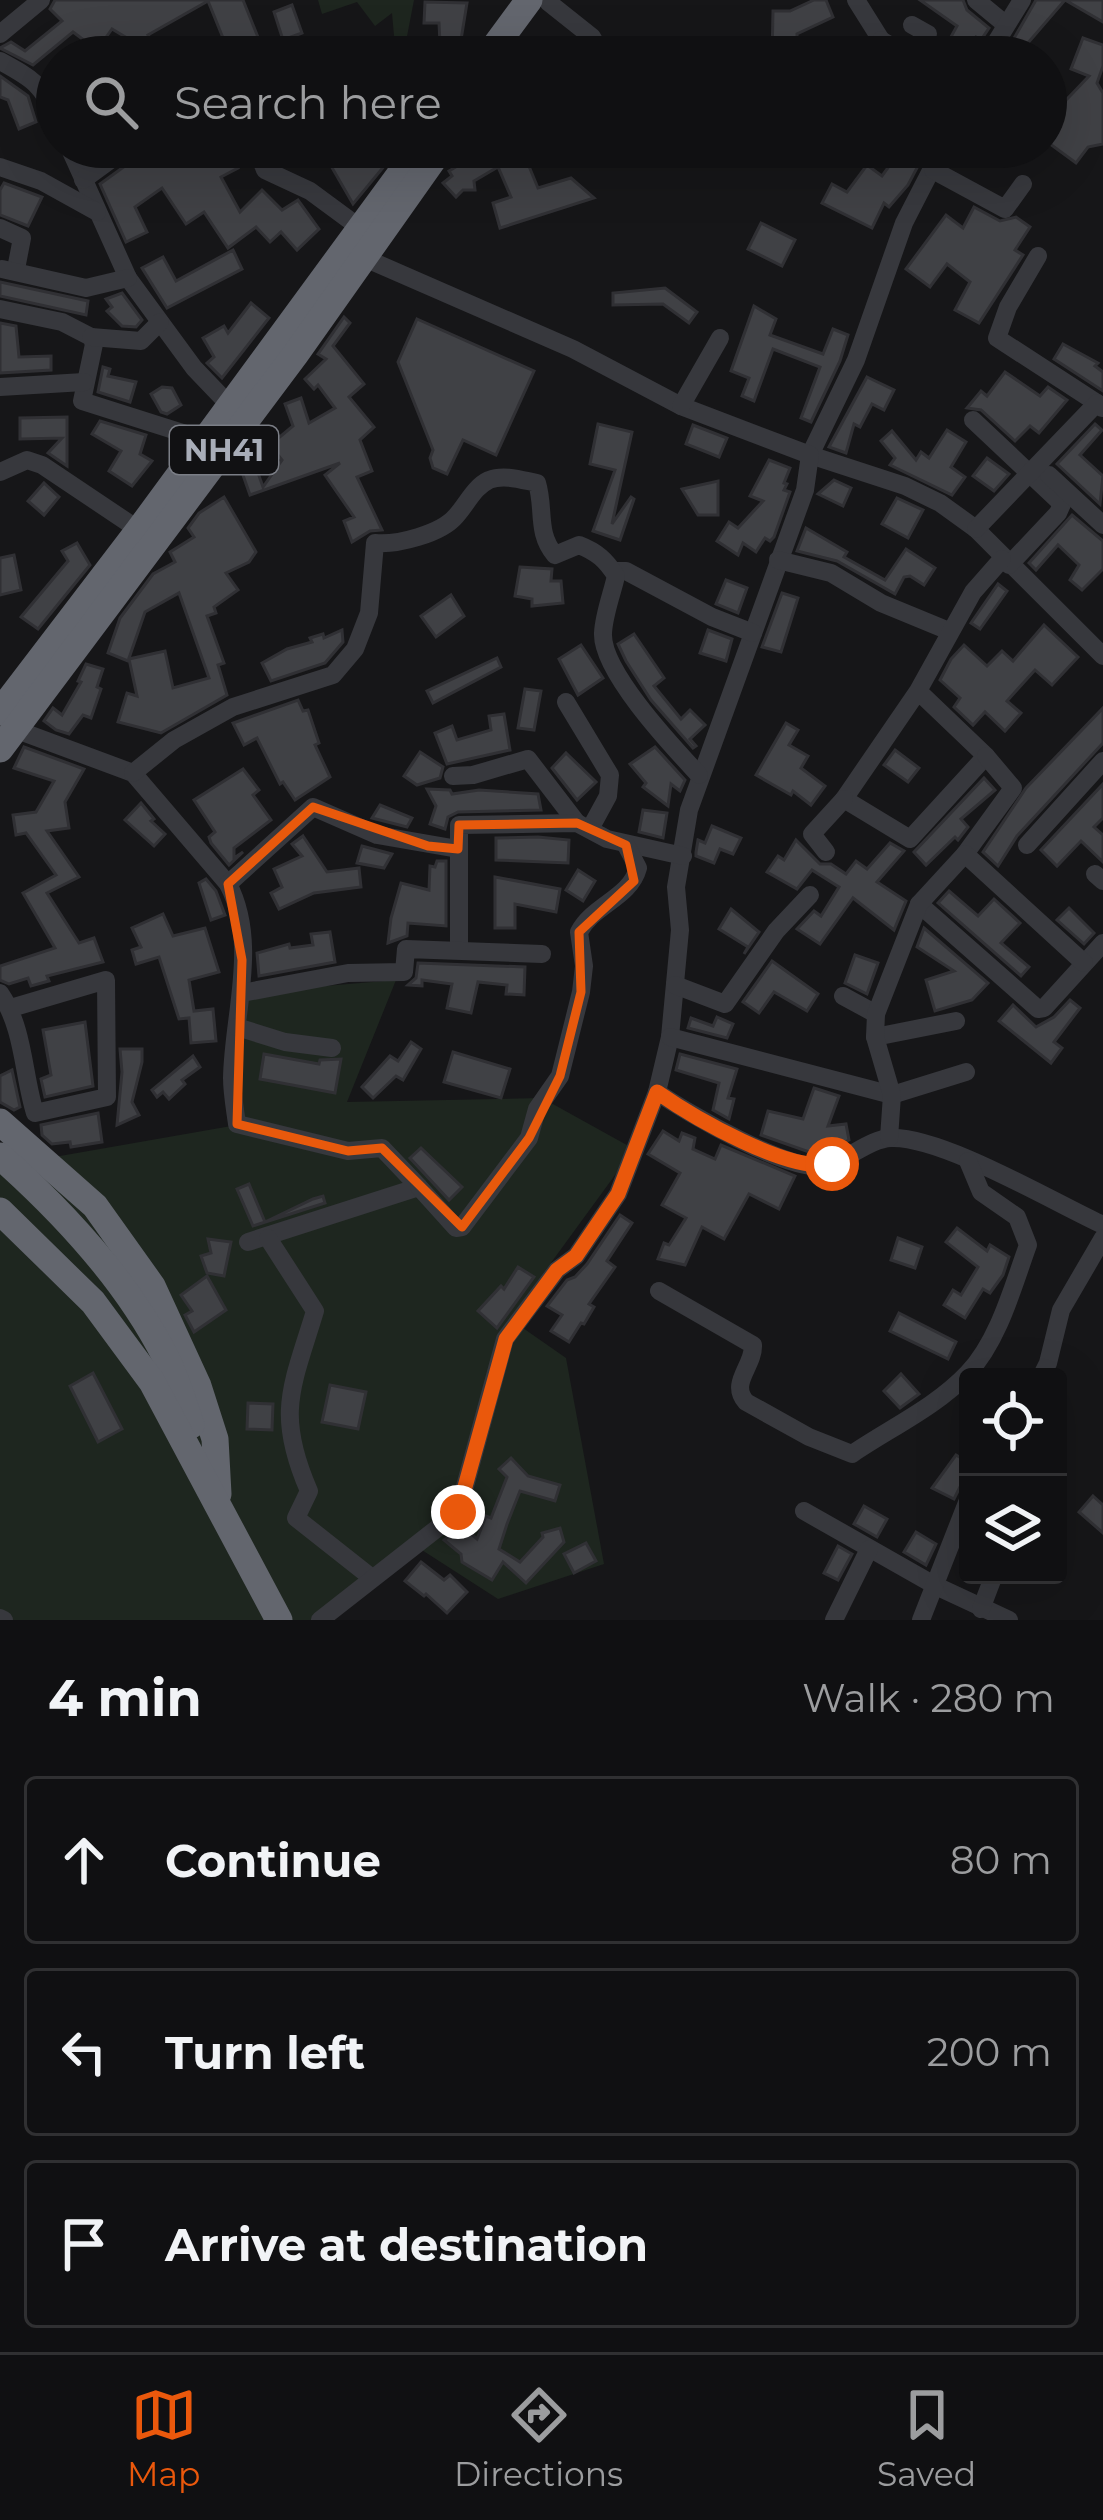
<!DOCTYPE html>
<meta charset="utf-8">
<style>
body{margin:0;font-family:Montserrat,sans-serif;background:#1e1e20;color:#f1f3f6}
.controls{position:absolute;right:36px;bottom:36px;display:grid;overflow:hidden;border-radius:12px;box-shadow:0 12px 48px #0002}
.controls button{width:108px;height:108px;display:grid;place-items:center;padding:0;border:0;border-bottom:3px solid #303032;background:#101012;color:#f1f3f6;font:60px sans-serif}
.stop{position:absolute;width:36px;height:36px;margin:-27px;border:9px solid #ea580c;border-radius:50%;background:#fff}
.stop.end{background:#ea580c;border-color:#fff;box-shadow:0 3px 12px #0008}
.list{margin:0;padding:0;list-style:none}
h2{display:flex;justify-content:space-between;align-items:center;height:156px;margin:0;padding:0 48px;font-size:51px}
h2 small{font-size:39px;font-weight:400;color:#9c9d9f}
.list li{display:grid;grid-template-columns:78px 1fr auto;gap:36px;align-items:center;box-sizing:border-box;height:168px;margin:0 24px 24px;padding:0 24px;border:3px solid #303032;border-radius:12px}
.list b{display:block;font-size:45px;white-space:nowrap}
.list em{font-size:39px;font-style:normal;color:#9c9d9f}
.icon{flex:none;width:66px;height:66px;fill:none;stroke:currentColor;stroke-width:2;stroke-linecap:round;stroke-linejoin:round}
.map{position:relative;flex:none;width:1103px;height:1620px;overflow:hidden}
.search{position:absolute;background:#101012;box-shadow:0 12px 48px #0002;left:36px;right:36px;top:36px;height:132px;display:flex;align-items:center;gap:30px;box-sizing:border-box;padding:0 42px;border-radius:66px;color:#9c9d9f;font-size:45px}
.sheet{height:732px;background:#101012}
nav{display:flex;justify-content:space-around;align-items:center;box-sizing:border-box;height:168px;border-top:3px solid #303032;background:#101012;font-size:33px;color:#9c9d9f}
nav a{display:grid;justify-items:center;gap:6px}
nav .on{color:#ea580c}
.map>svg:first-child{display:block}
.green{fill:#1e261f}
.building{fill:#404145;stroke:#303034;stroke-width:3}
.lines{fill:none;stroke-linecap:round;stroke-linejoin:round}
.minor{stroke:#37383d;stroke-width:18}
.highway{stroke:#63666e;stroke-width:27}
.route{stroke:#ea580c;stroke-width:15}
.marked{fill:none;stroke:#e8590c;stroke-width:9;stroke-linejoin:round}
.labels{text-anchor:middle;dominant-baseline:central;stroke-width:12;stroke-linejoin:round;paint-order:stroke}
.shield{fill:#111113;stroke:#7b7e86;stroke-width:3}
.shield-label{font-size:30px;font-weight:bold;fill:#a8adb8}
</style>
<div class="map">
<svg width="1103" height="1620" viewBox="0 0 1103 1620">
<rect width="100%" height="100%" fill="#161618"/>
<g class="green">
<path d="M318 0H414L403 57H396L392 13 375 26 357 2 322 14Z"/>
<path d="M396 980 347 1102 542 1098 634 1149 510 1319 566 1358 604 1564 498 1599 411 1543 331 1620H0V1156H60L237 1125 242 993Z"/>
</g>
<g class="building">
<path d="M55 0H243L266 57H194L225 43 208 1 148 35 152 41 142 47 112 29 97 50 73 32 33 65 0 48 11 42 25 51 62 21 50 9Z"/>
<path d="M814 0H826L833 17 797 34 798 57H772L773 11H790Z"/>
<path d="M920 0H963L967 10 989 28 981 40 976 37 965 57H949L942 53 957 26Z"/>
<path d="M1036 0H1103V22L1065 0 1021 51 1009 47Z"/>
<path d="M425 2 467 3 460 46 440 44 439 23H424Z"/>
<path d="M292 5 302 33 283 40 274 12Z"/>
<path d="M1083 38 1103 45V66L1097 83 1103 93V144L1088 147 1076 163 1046 141V121L1089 76 1071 69Z"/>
<path d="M0 76 28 96 36 122 19 129 8 100 0 97Z"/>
<path d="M141 147H227L238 168 221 177 240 212 262 190 282 210 298 200 319 229 297 250 281 232 270 242 256 227 228 248 204 212 186 224 162 188 135 207 147 232 126 242 100 184 136 158Z"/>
<path d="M339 147H400L353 204 327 159Z"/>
<path d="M460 147H513L522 161 526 159 538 188 571 178 594 198 500 228 493 203 511 197 498 167 474 181 475 190H463L456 197 443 183 452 176 449 171 464 162Z"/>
<path d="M903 147H928L908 185 889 207 884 203 872 228 822 203 832 184 847 192 867 165 882 176Z"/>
<path d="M4 183 42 197 28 226 0 215V190Z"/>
<path d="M974 207 1000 221 1016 217 1030 227 1015 250 1023 255 979 323 955 310 970 282 947 264 930 287 906 269 946 215 963 228Z"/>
<path d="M761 223 795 240 782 266 748 249Z"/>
<path d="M233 250 242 269 167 308 142 268 163 257 176 281Z"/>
<path d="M0 282 88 301 86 315 0 296Z"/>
<path d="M665 288 697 312 689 323 663 304 613 305V293Z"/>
<path d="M122 293 142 320 136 327 122 326 107 311 112 307 106 299Z"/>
<path d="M251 303 269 318 222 378 207 363 214 357 203 338 224 326 228 333Z"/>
<path d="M754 306 776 319 770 335 823 354 833 329 848 335 840 361 811 422 801 418 820 367 773 349 754 401 742 396 749 378 731 371Z"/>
<path d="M344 317 350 323 333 346 364 384 349 397 374 427 360 440 372 471 357 477 382 530 370 531 352 542 344 521 354 517 325 475 340 463 250 495 238 461 252 456 263 487 282 460 270 445 293 426 285 404 301 398 309 423 335 408 318 385 314 389 305 379 326 359 318 354Z"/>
<path d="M417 319 534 371 496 455 463 440 447 474 433 468 430 458 433 450 398 362Z"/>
<path d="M0 323 16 326 19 357 51 356V370L0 373Z"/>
<path d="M1063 344 1098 363 1095 366 1103 372V391L1054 359Z"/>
<path d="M103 367 110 369 108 376 136 382 130 402 98 392Z"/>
<path d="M1005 372 1040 396 1048 387 1067 400 1039 433 1030 426 1015 441 981 410 967 408 981 391 987 396Z"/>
<path d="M867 377 894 390 884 410 872 404 860 427 854 424 846 453 829 447Z"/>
<path d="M162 387 172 388 181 405 167 414 161 412 151 394Z"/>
<path d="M67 417V466L48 453 62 438 20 439V418Z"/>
<path d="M100 421 146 435 140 454 152 461 132 486 109 471 121 451 92 434Z"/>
<path d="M598 424 632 432 612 524 631 497 634 499 620 540 593 531 615 470 590 464Z"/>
<path d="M1095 424 1102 430 1080 455 1103 476 1100 504 1057 464Z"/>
<path d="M693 425 727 438 719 457 686 444Z"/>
<path d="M947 430 966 442 951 467 965 477 952 495 890 465 895 458 881 441 892 431 916 460 921 452 929 458Z"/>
<path d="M987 458 1009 474 994 491 973 476Z"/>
<path d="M769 460 790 468 784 483 787 484 784 490 790 492 774 537 770 541 765 538 756 552 743 543 738 555 717 541 729 522 738 528 763 501 750 496Z"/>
<path d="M834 480 851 488 843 506 818 494Z"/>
<path d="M718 481V515H698L682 489Z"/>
<path d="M44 483 59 497 44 515 28 501Z"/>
<path d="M224 497 256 552 249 562 226 573 238 590 214 607 216 613 207 616 224 663 218 665 227 695 161 733 118 722 127 693 137 696 129 659 165 651 173 688 209 678 179 593 145 612 128 661 108 653 120 618 153 574 175 562 170 552 194 537 188 528 199 513Z"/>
<path d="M897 498 923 510 908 538 882 524Z"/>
<path d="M1072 515 1103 541V569L1082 590 1070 580 1079 565 1058 545 1036 570 1029 563Z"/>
<path d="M806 528 847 552 844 557 885 580 906 549 935 568 924 585 910 576 904 577 895 594 837 561 797 551Z"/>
<path d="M77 543 90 565 38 629 21 617 68 561 62 551Z"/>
<path d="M14 555 21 590 0 595V558Z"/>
<path d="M520 567 552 569 551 581H561L563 603 532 606V599L515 596Z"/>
<path d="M726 580 747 588 738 613 716 604Z"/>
<path d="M998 584 1007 591 980 629 971 623Z"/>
<path d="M782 593 798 598 781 652 762 647Z"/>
<path d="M451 595 464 616 436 637 421 616Z"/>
<path d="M1044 625 1078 657 1052 685 1035 670 1007 701 1021 713 1005 731 985 712 973 725 954 707 960 698 940 680 951 659 964 645 987 666 1002 651 1013 661Z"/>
<path d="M342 630 343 642 325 663 271 681 262 663 287 649 312 642 310 638 323 634 324 638Z"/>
<path d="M708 630 732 639 726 661 700 653Z"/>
<path d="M634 634 664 678 654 686 681 719 690 710 705 725 690 739 696 746 693 748 651 700 626 661 618 644Z"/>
<path d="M581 645 603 678 578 695 559 659Z"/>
<path d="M497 658 501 667 433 703 427 691Z"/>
<path d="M86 664 103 669 97 687 101 689 91 718 83 715 69 734 56 730 44 721 53 708 62 715 81 682 78 681Z"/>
<path d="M525 689 541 691 534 730 518 728Z"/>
<path d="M298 700 303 711 308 710 319 743 315 745 330 777 295 800 283 782 280 784 257 738 244 745 233 723Z"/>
<path d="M1103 708V743L1017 836 998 866 983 852 1026 788Z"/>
<path d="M504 714 510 750 447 764 435 733 452 726 457 740 491 730 489 716Z"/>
<path d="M786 723 798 730 789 745 808 756 801 768 825 786 811 805 793 791 791 795 756 775Z"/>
<path d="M24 747 84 769 65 802 69 828 47 831 79 877 47 893 79 943 94 938 103 962 47 976 49 981 31 986 28 978 9 984 0 980V966L55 948 23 893 56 875 26 833 16 835 13 815 36 812 54 781 14 768Z"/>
<path d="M655 747 685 780 680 791 671 784 668 806 643 787 646 783 630 764Z"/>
<path d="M895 750 919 768 908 782 884 765Z"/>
<path d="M420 752 443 767 440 778 417 785 404 776Z"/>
<path d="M566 753 596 782 577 800 552 768Z"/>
<path d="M243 769 259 790 253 795 271 820 234 848V858L243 852 229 865 211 843 209 837 215 832 194 800Z"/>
<path d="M984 778 995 790 961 819 968 827 958 840 955 837 926 865 914 852Z"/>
<path d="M1103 784V818L1094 827 1103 835V862L1081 841 1057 866 1041 850Z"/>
<path d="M427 789 450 790 452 794 479 790 538 794 541 810 458 812 448 817 445 829 430 824 436 806Z"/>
<path d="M141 803 154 819 151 821 165 834 154 846 125 820Z"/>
<path d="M380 805 412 818 407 827 372 818Z"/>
<path d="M643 810 667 813 663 838 639 832Z"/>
<path d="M712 826 741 838 733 854 720 849 714 863 696 856V852L698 840 705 843Z"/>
<path d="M303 836 327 872 359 868 361 887 314 893 279 909 271 893 282 887 274 869 302 856 292 844Z"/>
<path d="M538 837 569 840 568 863 496 860V838Z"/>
<path d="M796 840 820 864H831L846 874 856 861 867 869 890 843 904 851 877 882 906 901 894 930 853 898 820 944 797 929 814 911 821 916 839 887 812 870 797 889 767 872 778 856 784 860Z"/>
<path d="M362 846 392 854 384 868 357 863Z"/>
<path d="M437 861H446V926L408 923 407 936 388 943 391 918 401 883 429 890 430 866 435 867Z"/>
<path d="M578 870 595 881 583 901 566 890Z"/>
<path d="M495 877 560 889 556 912 515 904V928H495Z"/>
<path d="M206 879 216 891 225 915 211 920 199 883Z"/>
<path d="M949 891 978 916 994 899 1020 923 1001 943 1029 967 1021 976 938 903Z"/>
<path d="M1069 908 1094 933 1084 944 1057 920Z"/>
<path d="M731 909 759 932 744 954 748 947 719 929Z"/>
<path d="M163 914 173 936 205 928 219 972 189 980 194 1011 213 1009 216 1041 191 1043 189 1018 179 1019 159 957 136 964 132 950 141 947 132 928Z"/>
<path d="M924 928 988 983 972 1000 935 1011 926 980 954 971 917 947Z"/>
<path d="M330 932 335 962 259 976 257 953 289 944 290 948 313 945 311 934Z"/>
<path d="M855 955 878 963 867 994 845 983Z"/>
<path d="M772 961 818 994 807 1011 774 992 759 1013 743 1002Z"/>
<path d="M418 963 525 967 524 995 506 994 507 985 478 982 471 1013 447 1008 452 984 422 980V986L408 985 416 978Z"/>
<path d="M1070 1000 1080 1008 1054 1042 1062 1048 1051 1063 999 1021 1013 1005 1036 1027 1054 1017Z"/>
<path d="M717 1017 733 1024 727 1038 688 1028 691 1018 713 1026Z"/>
<path d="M85 1022 93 1086 45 1097 41 1079 51 1075 43 1030Z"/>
<path d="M411 1042 421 1049 403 1080 396 1076 373 1098 362 1087 390 1056 398 1061Z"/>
<path d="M120 1049H142V1062L132 1102 139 1115 117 1125 122 1072Z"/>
<path d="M453 1052 510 1069 501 1098 444 1082Z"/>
<path d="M264 1054 319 1064 320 1060 341 1059 335 1093 260 1079Z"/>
<path d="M680 1054 737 1069 728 1098 734 1099 729 1119 713 1110 719 1083 676 1070Z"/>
<path d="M193 1056 200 1067 182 1080 185 1084 169 1099 163 1092 157 1097 152 1090Z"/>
<path d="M12 1070 20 1107 14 1110 0 1102V1076Z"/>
<path d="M814 1088 839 1096 828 1126 846 1124 849 1140 829 1150 809 1152 761 1135 768 1111 803 1119Z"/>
<path d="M98 1113 102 1142 71 1147 70 1142 52 1144 42 1135 41 1125Z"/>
<path d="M663 1131 679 1141 682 1133 695 1138 693 1149 715 1159 721 1145 795 1176 779 1209 749 1194 724 1239 702 1227 685 1265 658 1259 664 1243 669 1245 686 1218 662 1205 680 1173 648 1154Z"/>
<path d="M421 1148 462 1187 449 1200 410 1158Z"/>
<path d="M249 1184 265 1222 313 1199 323 1196 325 1203 253 1226 237 1189Z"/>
<path d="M620 1215 632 1223 607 1261 615 1267 589 1304 594 1307 584 1324 581 1323 569 1342 551 1331 562 1315 547 1306 567 1280 575 1277 587 1264Z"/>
<path d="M957 1228 987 1251 990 1245 1009 1257 1003 1275 990 1293 983 1289 965 1318 944 1305 953 1290 961 1295 978 1267 946 1242Z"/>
<path d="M898 1238 922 1247 915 1268 891 1260Z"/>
<path d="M208 1239 231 1242 224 1276 207 1273 201 1256 211 1253Z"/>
<path d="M518 1267 534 1277 497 1328 478 1311 501 1286 504 1289Z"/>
<path d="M207 1276 226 1310 194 1332 185 1315 192 1311 181 1295Z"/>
<path d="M899 1313 956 1342 948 1359 890 1331Z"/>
<path d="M93 1373 122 1429 98 1442 70 1386Z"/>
<path d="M901 1374 919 1394 900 1408 884 1391Z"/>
<path d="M330 1385 366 1392 358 1429 322 1422Z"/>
<path d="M248 1403 273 1404 272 1430 247 1429Z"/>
<path d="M956 1455 968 1462V1471L954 1499 932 1488Z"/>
<path d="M511 1458 528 1476 560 1485 555 1501 520 1491 507 1524 499 1549 520 1562 543 1537 542 1533 560 1528 564 1542 526 1583 503 1562 492 1580 462 1562 461 1554 444 1540 462 1526 477 1539 486 1516 491 1518 507 1477 499 1469Z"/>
<path d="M1093 1496 1103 1505V1533L1079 1512Z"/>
<path d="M864 1506 887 1519 877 1537 854 1524Z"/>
<path d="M916 1532 936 1544 926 1565 904 1552Z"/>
<path d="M586 1543 596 1561 574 1573 564 1554Z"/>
<path d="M838 1546 852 1554 838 1580 824 1573Z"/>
<path d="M421 1562 444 1580 450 1575 467 1592 447 1613 426 1594 424 1596 405 1581Z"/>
</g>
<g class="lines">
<g class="minor">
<path d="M856 0 883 43 876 57"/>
<path d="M976 0 1005 24"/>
<path d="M548 2 592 37 603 57"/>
<path d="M0 34 41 0"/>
<path d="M881 40 908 56 928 34 912 25"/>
<path d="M987 57 1022 0"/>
<path d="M0 61C33 79 42 84 57 119"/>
<path d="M69 147 128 278 194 368 238 414"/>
<path d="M256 147 265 170 310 191 367 233"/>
<path d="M943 147 904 223 856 360 810 455 905 486 940 503 976 529 1103 656"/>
<path d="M0 167 41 181 97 212"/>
<path d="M933 170 1005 209 1023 184"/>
<path d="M83 180 128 147"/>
<path d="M0 228 22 238 16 269"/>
<path d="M353 253 573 349 681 406 810 455 805 490 689 810 676 887 680 930 670 1037 657 1092C687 1113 789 1172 823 1166 846 1162 868 1139 891 1138 942 1136 1053 1202 1103 1225"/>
<path d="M1038 256 1008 307 997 338 1097 403"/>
<path d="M2 269 86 288 128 278"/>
<path d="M0 309 62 322 91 337 94 344 82 401 205 440"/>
<path d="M91 337 141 341 160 322"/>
<path d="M0 387 84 382"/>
<path d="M681 406 720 338"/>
<path d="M973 420 1062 504 1058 513 1009 565"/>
<path d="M0 472 27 460 42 465 139 530"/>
<path d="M1049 475 1103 525"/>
<path d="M976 529 1097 403 1102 408"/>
<path d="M778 560 831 573 881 603 949 631"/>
<path d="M613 571H626L712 617 753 633"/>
<path d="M918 691 986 756 910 839 844 799 918 691 973 592 1002 559"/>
<path d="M566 702 610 775 608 796 590 829"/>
<path d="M9 727 133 773 228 884C259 943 233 1015 232 1078 232 1093 235 1109 237 1124L348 1151 382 1148 419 1187 248 1242"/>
<path d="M133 773 174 740 233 707 333 675 355 649 369 613 375 543C397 545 441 534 456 516 467 504 474 487 489 480 504 474 522 480 537 483 545 509 536 533 555 555L579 545C597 552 606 560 616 576 612 594 604 614 603 633 601 671 673 747 699 775"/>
<path d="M453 776 473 775 528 759 577 823"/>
<path d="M1027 845 1103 761"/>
<path d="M826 852 812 834 844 799"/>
<path d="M965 854 1013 788 986 756"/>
<path d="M1095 874 1103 881"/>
<path d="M228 884 313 807 377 835 458 849"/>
<path d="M919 904 1038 1009 1044 1008 1103 943"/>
<path d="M459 950V825L577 823 607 839 683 856"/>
<path d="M675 985 725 1004 776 931 810 895"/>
<path d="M0 993C24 1028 23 1074 35 1113L107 1097 106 980 11 1008"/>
<path d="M242 993 348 973 404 972 406 949 542 954"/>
<path d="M843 996 876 1014"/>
<path d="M237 1027 285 1042 332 1048"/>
<path d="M670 1037 892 1095 966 1072"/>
<path d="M875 1037 956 1021"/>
<path d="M889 1138 892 1095 875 1037 876 1014 919 904 965 854 1084 963"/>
<path d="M419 1187 456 1228 462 1227 529 1138 537 1109 560 1076 581 992 584 966 579 932C593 905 630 898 638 868L626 845"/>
<path d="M268 1238 315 1311C292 1387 275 1413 309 1491L296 1518 372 1578"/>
<path d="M659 1291 753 1345C754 1366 729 1383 746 1402L809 1437 852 1454C890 1428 936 1407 968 1373 999 1340 1013 1286 1028 1245L1017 1217 981 1192 968 1161"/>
<path d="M1041 1377 1048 1363 1061 1310 1103 1238"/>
<path d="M804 1511 936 1586 1009 1620"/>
<path d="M981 1609 994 1575"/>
<path d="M0 1618 4 1620"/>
<path d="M320 1620 458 1512 505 1339 557 1270 576 1256 618 1194 657 1092"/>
<path d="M834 1620 869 1549"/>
<path d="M921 1620 968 1500"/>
</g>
<g class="highway">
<path d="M487 57 529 0"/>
<path d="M0 712 139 530 409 162"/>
<path d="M0 749 295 355 442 147"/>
<path d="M0 1122 95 1206 152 1286 198 1386 215 1439 218 1494"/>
<path d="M0 1156C63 1212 126 1279 165 1356 176 1377 183 1402 191 1425"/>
<path d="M0 1211 93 1302 152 1382 279 1620"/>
</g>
</g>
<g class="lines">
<path class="route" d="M458 1512 506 1339 557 1270 576 1256 618 1194 657 1092C694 1118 789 1173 832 1164"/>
</g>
<path class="marked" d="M313 807 428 846 458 849 459 825 577 823 626 845 634 881 579 932 581 992 560 1076 529 1138 462 1227 382 1148 348 1151 237 1124 242 960 228 884Z"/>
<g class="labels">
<rect class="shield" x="170" y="426" width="108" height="48" rx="9"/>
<g class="shield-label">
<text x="224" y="450">NH41</text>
</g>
</g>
</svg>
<div class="controls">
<button><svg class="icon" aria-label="locate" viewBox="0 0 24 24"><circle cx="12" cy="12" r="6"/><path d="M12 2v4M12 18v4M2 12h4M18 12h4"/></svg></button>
<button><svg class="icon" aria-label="layers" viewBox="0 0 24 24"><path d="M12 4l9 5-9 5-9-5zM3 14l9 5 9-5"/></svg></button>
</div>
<div class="stop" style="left:832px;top:1164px"></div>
<div class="stop end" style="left:458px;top:1512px"></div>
<div class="search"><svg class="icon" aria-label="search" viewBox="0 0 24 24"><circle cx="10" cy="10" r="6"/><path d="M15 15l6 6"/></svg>Search here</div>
</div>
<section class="sheet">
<h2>4 min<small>Walk · 280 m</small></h2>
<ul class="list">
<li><svg class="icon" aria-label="ahead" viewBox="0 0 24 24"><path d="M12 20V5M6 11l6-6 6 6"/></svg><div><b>Continue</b></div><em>80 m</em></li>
<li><svg class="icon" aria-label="left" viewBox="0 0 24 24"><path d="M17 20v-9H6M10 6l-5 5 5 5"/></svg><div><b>Turn left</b></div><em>200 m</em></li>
<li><svg class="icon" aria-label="arrive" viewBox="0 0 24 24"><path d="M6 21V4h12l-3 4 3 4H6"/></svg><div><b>Arrive at destination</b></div></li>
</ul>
</section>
<nav>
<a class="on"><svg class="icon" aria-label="map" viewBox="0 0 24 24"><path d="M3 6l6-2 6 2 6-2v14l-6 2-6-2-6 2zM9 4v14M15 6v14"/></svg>Map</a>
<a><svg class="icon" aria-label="directions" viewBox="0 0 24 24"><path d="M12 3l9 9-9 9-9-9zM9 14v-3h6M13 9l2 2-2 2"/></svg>Directions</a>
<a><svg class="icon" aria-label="saved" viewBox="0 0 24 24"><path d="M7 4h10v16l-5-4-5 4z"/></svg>Saved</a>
</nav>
